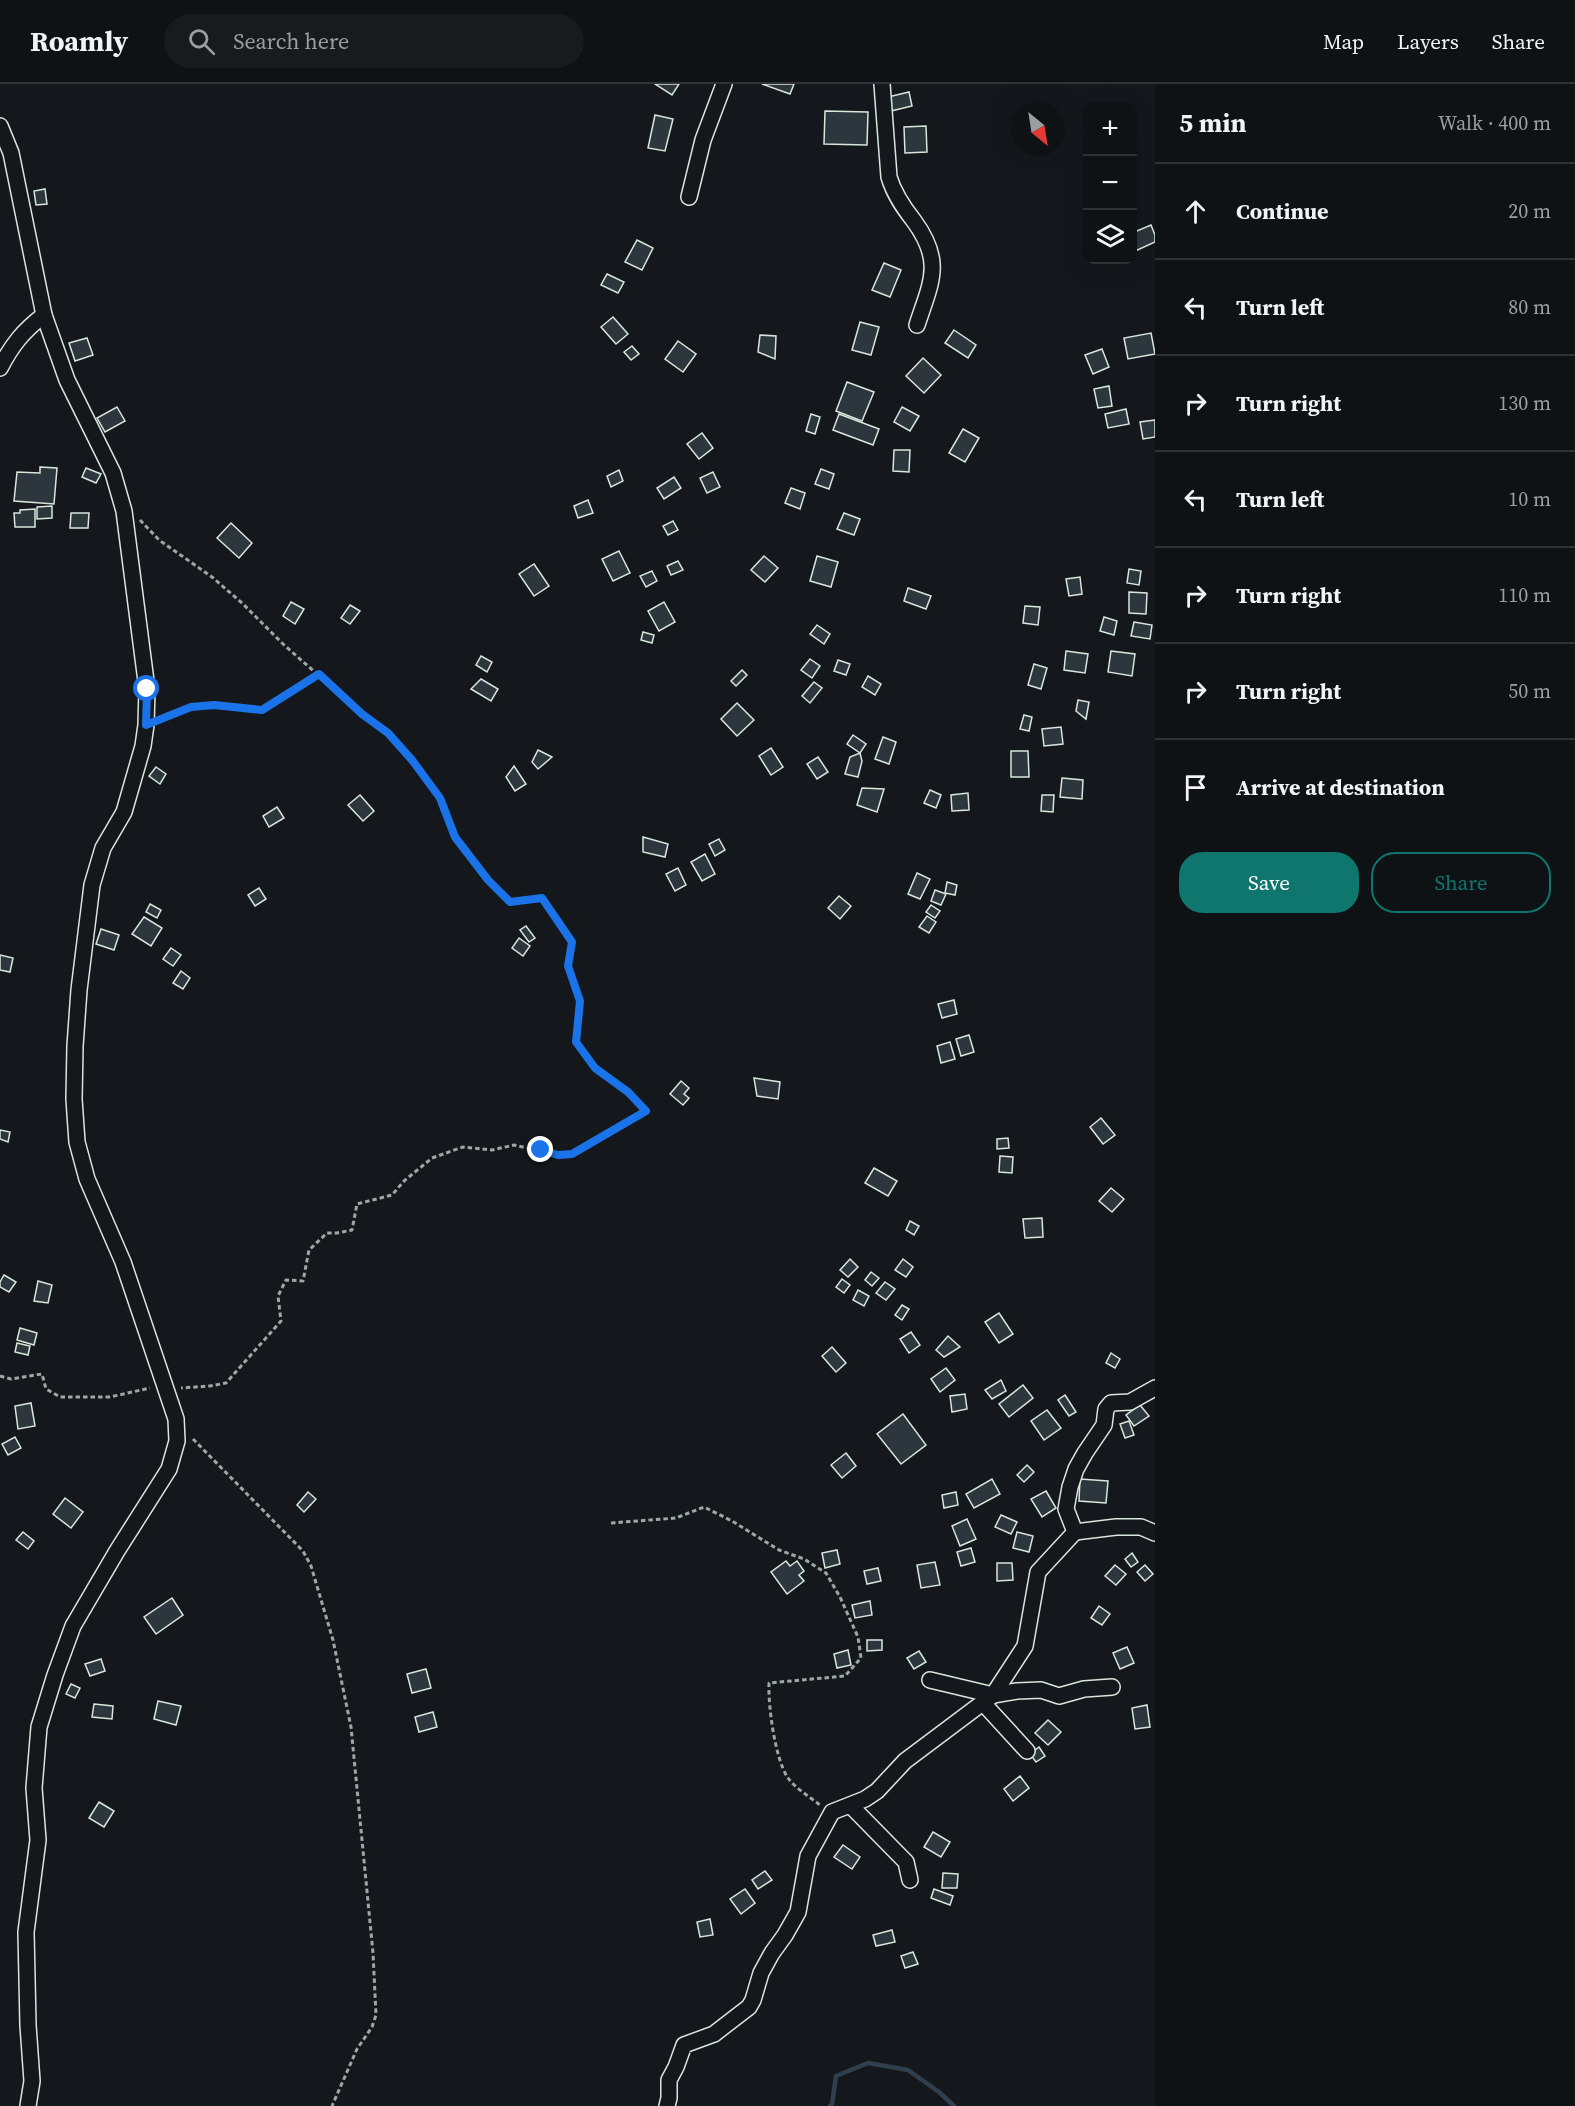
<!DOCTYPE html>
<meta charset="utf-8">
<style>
body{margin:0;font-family:"Source Serif 4",serif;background:#181b1e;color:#f1f3f6}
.controls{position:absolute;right:18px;top:18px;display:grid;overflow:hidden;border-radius:12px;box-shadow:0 6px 24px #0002}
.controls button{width:54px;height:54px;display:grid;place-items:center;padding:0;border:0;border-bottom:2px solid #2f3234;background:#0f1215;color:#f1f3f6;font:30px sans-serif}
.compass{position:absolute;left:1011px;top:18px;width:54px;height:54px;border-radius:50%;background:#0f1215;box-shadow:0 6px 24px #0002;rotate:150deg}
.stop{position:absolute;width:18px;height:18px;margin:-14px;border:4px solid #1a73e8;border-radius:50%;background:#fff}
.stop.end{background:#1a73e8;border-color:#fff;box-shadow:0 2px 6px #0008}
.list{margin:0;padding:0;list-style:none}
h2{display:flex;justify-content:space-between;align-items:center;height:78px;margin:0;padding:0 24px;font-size:26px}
h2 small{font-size:20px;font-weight:400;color:#9b9ea0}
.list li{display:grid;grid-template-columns:39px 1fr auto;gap:18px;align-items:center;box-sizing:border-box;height:96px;padding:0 24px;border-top:2px solid #2f3234}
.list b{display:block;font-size:22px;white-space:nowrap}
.list em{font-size:20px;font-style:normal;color:#9b9ea0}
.actions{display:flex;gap:12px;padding:18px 24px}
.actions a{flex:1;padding:14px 0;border:2px solid #0f766e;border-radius:24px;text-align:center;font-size:21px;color:#0f766e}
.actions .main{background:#0f766e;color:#fff}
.icon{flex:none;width:33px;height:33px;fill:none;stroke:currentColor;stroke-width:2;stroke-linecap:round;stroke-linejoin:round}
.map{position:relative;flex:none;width:1155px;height:2022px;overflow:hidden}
header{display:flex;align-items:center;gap:36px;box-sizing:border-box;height:84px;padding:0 30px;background:#0f1215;border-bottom:2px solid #2f3234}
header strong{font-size:28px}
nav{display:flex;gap:33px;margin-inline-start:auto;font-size:21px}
.search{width:420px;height:54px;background:#181b1e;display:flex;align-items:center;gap:15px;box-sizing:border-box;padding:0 21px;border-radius:33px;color:#9b9ea0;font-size:22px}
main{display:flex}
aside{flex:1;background:#0f1215}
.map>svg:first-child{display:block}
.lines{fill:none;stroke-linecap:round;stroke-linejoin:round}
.stream{stroke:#2f3f4d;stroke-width:4.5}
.building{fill:#2c363c;stroke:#d8e6dc;stroke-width:1.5}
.street-casing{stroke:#d8e6dc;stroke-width:18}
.path{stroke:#9da8a2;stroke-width:3;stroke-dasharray:4.5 3;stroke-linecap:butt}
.street{stroke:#14181c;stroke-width:15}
.route{stroke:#1a73e8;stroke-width:8}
</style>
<header>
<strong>Roamly</strong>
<div class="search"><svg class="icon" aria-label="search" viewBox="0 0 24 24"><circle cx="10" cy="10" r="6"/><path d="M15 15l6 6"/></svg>Search here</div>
<nav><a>Map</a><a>Layers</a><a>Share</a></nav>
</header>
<main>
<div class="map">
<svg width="1155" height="2022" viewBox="0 0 1155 2022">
<rect width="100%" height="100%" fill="#14181c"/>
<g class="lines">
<path class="stream" d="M830 2022 832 2020 836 1992 868 1979 908 1986 939 2008 954 2022"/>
</g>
<g class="building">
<path d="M655 0H679L672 11Z"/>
<path d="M762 0H794L790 10Z"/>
<path d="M909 8 912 22 891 27 888 13Z"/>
<path d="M825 27 868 28 867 61 824 60Z"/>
<path d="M655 31 673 35 665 67 648 64Z"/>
<path d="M926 42 927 68 905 69 904 43Z"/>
<path d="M45 105 47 120 36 121 34 107Z"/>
<path d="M1151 141 1155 151V158L1133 168 1132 149Z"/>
<path d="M637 156 653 164 642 186 625 178Z"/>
<path d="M884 179 901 186 890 213 872 206Z"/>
<path d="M607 190 624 198 618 209 601 201Z"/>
<path d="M613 233 628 250 616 260 601 243Z"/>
<path d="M860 238 879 243 871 271 852 266Z"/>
<path d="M954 246 976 261 968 274 945 259Z"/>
<path d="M1151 249 1155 270 1128 275 1124 254Z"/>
<path d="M760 251 776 252 775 275 758 268Z"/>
<path d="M87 254 93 271 75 277 69 259Z"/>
<path d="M678 257 696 270 683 288 665 275Z"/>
<path d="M632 262 639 270 631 276 624 268Z"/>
<path d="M1102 265 1109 283 1093 290 1085 271Z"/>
<path d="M923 274 941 291 924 309 906 292Z"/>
<path d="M847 298 874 308 862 337 836 327Z"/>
<path d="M1109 302 1112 322 1098 324 1094 305Z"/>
<path d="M117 323 125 337 105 348 97 334Z"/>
<path d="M902 323 919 332 910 347 894 338Z"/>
<path d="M1126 325 1129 340 1108 344 1105 330Z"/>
<path d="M811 330 820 333 815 350 806 347Z"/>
<path d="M839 330 879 345 873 361 833 346Z"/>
<path d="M1155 336V353L1143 355 1140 338Z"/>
<path d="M963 345 979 354 965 378 949 369Z"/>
<path d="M702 349 713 364 699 375 687 360Z"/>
<path d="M894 366H910L909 388 893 387Z"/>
<path d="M40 383 57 384 54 420 14 417 17 388 40 389Z"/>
<path d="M86 384 101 390 96 399 82 393Z"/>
<path d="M821 385 834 390 829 405 815 400Z"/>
<path d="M619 386 623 397 611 403 607 392Z"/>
<path d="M713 388 720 403 707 409 700 394Z"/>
<path d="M674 393 681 404 664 415 657 404Z"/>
<path d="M791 404 805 409 800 425 785 419Z"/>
<path d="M588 416 593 429 578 434 574 422Z"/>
<path d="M52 422V434L37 435V423Z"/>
<path d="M35 425V443H15L14 429H20V426Z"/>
<path d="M71 429H89L88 444H70Z"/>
<path d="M844 429 860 435 854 451 837 445Z"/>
<path d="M673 437 678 446 668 451 663 442Z"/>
<path d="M231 439 252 459 239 474 217 454Z"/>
<path d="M619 467 630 489 613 497 602 475Z"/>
<path d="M764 472 778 484 765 498 751 486Z"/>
<path d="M817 472 838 478 831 503 810 497Z"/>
<path d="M678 477 683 486 671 491 667 482Z"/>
<path d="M534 480 549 502 534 512 519 490Z"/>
<path d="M1129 485 1141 487 1139 501 1127 499Z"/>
<path d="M652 487 657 497 646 503 640 492Z"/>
<path d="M1080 493 1082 510 1069 512 1066 495Z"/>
<path d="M908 504 931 512 926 525 904 517Z"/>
<path d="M1129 508 1147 509 1146 530 1129 529Z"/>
<path d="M291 518 304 525 295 540 283 532Z"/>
<path d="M664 518 675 538 659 547 648 527Z"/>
<path d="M350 521 360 527 350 540 341 534Z"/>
<path d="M1025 522 1040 523 1038 541 1023 539Z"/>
<path d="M1104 533 1117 537 1114 551 1100 547Z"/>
<path d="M1134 538 1152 541 1150 555 1131 552Z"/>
<path d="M817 541 830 550 824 560 810 550Z"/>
<path d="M643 548 654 551 652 559 641 556Z"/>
<path d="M1066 567 1088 570 1085 589 1064 586Z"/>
<path d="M1111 567 1135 570 1132 592 1108 588Z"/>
<path d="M481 572 492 578 487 588 476 581Z"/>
<path d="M810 575 820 582 812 594 801 586Z"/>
<path d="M838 576 850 580 846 591 834 587Z"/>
<path d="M1034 580 1047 584 1041 605 1028 601Z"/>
<path d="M742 586 747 591 736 602 731 597Z"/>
<path d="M868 592 881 600 875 611 862 603Z"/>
<path d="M481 595 498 605 491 617 471 605Z"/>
<path d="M814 598 822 604 810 619 802 612Z"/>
<path d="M1078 616 1089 618 1086 635 1076 627Z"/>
<path d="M737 619 754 636 737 652 721 635Z"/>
<path d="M1024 631 1032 633 1029 647 1020 645Z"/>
<path d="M1061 643 1063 660 1044 662 1042 645Z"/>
<path d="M853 651 866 660 860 669 847 660Z"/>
<path d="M883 653 896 658 889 680 875 675Z"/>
<path d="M771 664 783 683 771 691 759 672Z"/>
<path d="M538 666 552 673 538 685 532 678Z"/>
<path d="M1011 667H1028L1029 693H1011Z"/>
<path d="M860 669 862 677 858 693 845 690 850 673Z"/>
<path d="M818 673 828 688 817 695 807 680Z"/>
<path d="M514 682 526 700 515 707 506 693Z"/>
<path d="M156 683 166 690 160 700 149 692Z"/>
<path d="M1062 694 1083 696 1082 715 1060 713Z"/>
<path d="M862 704 884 705 877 728 857 721Z"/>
<path d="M930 706 941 711 936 724 924 719Z"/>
<path d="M968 709 969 726 952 727 951 711Z"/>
<path d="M360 711 374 727 363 737 348 721Z"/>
<path d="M1042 711H1054L1053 728 1041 727Z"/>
<path d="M277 723 284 734 269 743 263 732Z"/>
<path d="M643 753 668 760 665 773 643 768Z"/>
<path d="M719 755 725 766 715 772 709 760Z"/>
<path d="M705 770 715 790 702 797 691 778Z"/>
<path d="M678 784 686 801 675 807 666 790Z"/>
<path d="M917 789 930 795 920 815 908 810Z"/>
<path d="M947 798 957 801 955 811 945 809Z"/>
<path d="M259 804 266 815 255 822 248 811Z"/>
<path d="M935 806 946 810 941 821 931 817Z"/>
<path d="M839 812 851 822 840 835 828 824Z"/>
<path d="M150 820 161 826 157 834 146 828Z"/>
<path d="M931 821 940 827 935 834 926 828Z"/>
<path d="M927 832 936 838 929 849 919 843Z"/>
<path d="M144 833 162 844 151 862 132 850Z"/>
<path d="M526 842 535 854 529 858 520 846Z"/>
<path d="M101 845 119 851 114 866 96 860Z"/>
<path d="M519 854 530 862 523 872 512 864Z"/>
<path d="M171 864 181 871 173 882 163 875Z"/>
<path d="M0 871 13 874 10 888 0 886Z"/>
<path d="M181 887 190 894 183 905 173 899Z"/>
<path d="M954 916 957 930 942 934 938 920Z"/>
<path d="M969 951 974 968 961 972 956 955Z"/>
<path d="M950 958 955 975 941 979 937 962Z"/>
<path d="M754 994 780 998 778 1015 757 1012Z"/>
<path d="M681 997 689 1004 684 1010 689 1014 683 1021 670 1010Z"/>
<path d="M1101 1034 1115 1051 1103 1060 1090 1043Z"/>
<path d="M0 1046 10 1048 8 1058 0 1055Z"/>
<path d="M1008 1054 1009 1064 997 1065V1055Z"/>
<path d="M1000 1072 1013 1073 1012 1089 999 1088Z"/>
<path d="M874 1084 897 1097 888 1112 865 1099Z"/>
<path d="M1111 1104 1124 1115 1112 1128 1099 1117Z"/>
<path d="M1042 1134 1043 1153 1025 1154 1023 1135Z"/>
<path d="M910 1137 919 1142 914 1151 906 1146Z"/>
<path d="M850 1175 858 1183 848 1193 840 1186Z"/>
<path d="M903 1175 913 1183 906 1193 895 1186Z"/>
<path d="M871 1188 879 1194 872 1202 865 1196Z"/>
<path d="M4 1191 16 1198 9 1208 0 1203V1198Z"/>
<path d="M842 1195 850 1201 844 1209 836 1203Z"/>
<path d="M38 1197 52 1201 48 1219 34 1217Z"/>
<path d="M885 1198 895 1205 886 1216 876 1209Z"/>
<path d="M858 1206 869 1212 864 1222 853 1216Z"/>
<path d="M902 1221 909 1225 902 1236 895 1231Z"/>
<path d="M999 1229 1013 1250 999 1259 985 1238Z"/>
<path d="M20 1244 37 1249 34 1261 17 1256Z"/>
<path d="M911 1248 920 1261 909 1269 900 1255Z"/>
<path d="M948 1252 960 1263 944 1273 936 1266Z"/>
<path d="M17 1259 30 1262 28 1271 15 1268Z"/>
<path d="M832 1263 846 1279 836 1288 822 1272Z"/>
<path d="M1111 1269 1120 1275 1115 1284 1106 1279Z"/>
<path d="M946 1284 955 1296 940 1308 931 1295Z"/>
<path d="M1001 1296 1006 1307 992 1315 985 1306Z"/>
<path d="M1023 1301 1033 1314 1009 1333 999 1320Z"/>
<path d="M965 1310 967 1325 952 1328 950 1312Z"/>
<path d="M1065 1311 1076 1328 1069 1332 1058 1316Z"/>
<path d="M31 1319 35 1342 18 1345 15 1322Z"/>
<path d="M1140 1321 1149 1332 1134 1342 1126 1331Z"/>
<path d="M1047 1326 1061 1344 1044 1356 1031 1337Z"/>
<path d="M903 1330 926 1361 901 1380 877 1350Z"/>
<path d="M1129 1337 1134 1351 1125 1354 1120 1340Z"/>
<path d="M15 1353 21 1364 8 1371 2 1360Z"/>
<path d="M846 1369 856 1382 842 1394 831 1381Z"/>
<path d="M1027 1381 1034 1388 1024 1398 1017 1391Z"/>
<path d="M992 1395 1000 1410 974 1424 966 1410Z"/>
<path d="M1080 1395 1108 1397 1106 1419 1079 1417Z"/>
<path d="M1046 1407 1056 1424 1042 1433 1031 1415Z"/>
<path d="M308 1408 316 1415 304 1428 297 1421Z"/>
<path d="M956 1408 958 1421 944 1424 942 1411Z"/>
<path d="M65 1414 83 1428 71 1444 53 1430Z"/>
<path d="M1001 1431 1017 1438 1011 1450 995 1443Z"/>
<path d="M967 1435 976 1455 960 1462 952 1442Z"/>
<path d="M23 1448 34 1457 28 1465 16 1456Z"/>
<path d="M1017 1448 1033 1452 1029 1468 1013 1464Z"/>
<path d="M971 1464 975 1478 961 1482 957 1468Z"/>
<path d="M837 1466 840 1480 825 1484 822 1469Z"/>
<path d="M1132 1469 1138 1478 1131 1483 1125 1475Z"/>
<path d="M786 1477 790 1482 797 1477 804 1487 799 1491 804 1497 787 1510 771 1488Z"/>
<path d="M935 1478 940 1501 921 1504 917 1481Z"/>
<path d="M997 1479H1012L1013 1496 997 1497Z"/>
<path d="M1115 1481 1126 1490 1116 1501 1105 1492Z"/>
<path d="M1145 1481 1153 1490 1145 1497 1137 1488Z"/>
<path d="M878 1484 881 1497 867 1500 864 1487Z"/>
<path d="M172 1514 183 1531 156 1550 144 1533Z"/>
<path d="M870 1517 872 1531 855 1534 852 1521Z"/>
<path d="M1099 1522 1110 1530 1102 1541 1091 1534Z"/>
<path d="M867 1556H882V1566L867 1567Z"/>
<path d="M1127 1563 1134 1579 1120 1585 1113 1569Z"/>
<path d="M848 1566 851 1581 837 1584 834 1570Z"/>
<path d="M919 1567 926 1578 914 1585 907 1574Z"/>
<path d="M101 1575 105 1587 90 1592 85 1580Z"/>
<path d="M426 1585 431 1604 412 1609 407 1590Z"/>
<path d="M71 1600 80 1604 75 1614 66 1610Z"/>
<path d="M158 1617 181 1622 176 1641 154 1635Z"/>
<path d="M94 1620 113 1622 112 1635 92 1633Z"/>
<path d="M1147 1621 1150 1643 1135 1645 1132 1624Z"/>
<path d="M433 1628 437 1643 419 1648 415 1633Z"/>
<path d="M1048 1636 1061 1648 1048 1661 1035 1649Z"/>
<path d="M1039 1663 1045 1672 1036 1678 1030 1670Z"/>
<path d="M1020 1692 1029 1704 1013 1717 1004 1705Z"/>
<path d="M99 1718 114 1727 104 1743 89 1734Z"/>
<path d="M933 1748 950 1758 941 1773 924 1763Z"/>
<path d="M843 1761 860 1773 852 1785 834 1773Z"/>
<path d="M765 1787 772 1796 758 1805 752 1796Z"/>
<path d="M943 1789 958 1790 957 1804H942Z"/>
<path d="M745 1805 755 1819 741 1830 730 1815Z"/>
<path d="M934 1805 953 1812 950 1821 931 1814Z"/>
<path d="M710 1835 713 1851 700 1853 697 1838Z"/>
<path d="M892 1846 895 1858 876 1862 873 1851Z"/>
<path d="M913 1868 918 1880 905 1884 901 1872Z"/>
</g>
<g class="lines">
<defs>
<g id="street">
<path d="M882 0 889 93C894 110 903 123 914 137 944 178 931 198 917 241"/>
<path d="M0 42 11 69 44 231 67 296 113 389 124 427 147 605 146 641 143 662 124 728 103 764 92 801 79 906 75 962 74 1015 77 1058 87 1095 123 1178 176 1335 177 1357 169 1385 117 1467 73 1542 55 1591 39 1643 34 1704 38 1756 26 1848 28 1941 32 1997 28 2022"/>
<path d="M689 113 703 56 724 0"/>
<path d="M0 284C12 261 23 247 44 231"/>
<path d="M1075 1448 1116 1443H1141L1155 1449"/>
<path d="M930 1596 993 1611 1017 1607 1041 1606 1059 1612 1084 1605 1112 1603"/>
<path d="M983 1619 1027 1667"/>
<path d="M851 1722 906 1778 910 1796"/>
<path d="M667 2022 669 2014V1996L676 1983 684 1961 714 1950 749 1923 753 1916 761 1889 772 1869 785 1851 798 1828 808 1772 832 1728 865 1715 877 1707 905 1677 993 1611 1025 1562 1038 1488 1075 1448 1066 1425 1070 1403 1076 1385 1085 1369 1104 1341 1106 1325 1111 1319 1130 1318 1155 1304"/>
</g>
</defs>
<use href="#street" class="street-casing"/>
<g class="path">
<path d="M140 436 159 456 212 493 242 519 282 559 362 630 388 649 440 714 455 753 488 796 510 818 542 814 572 858 568 882 580 917 576 958 595 984 628 1008 646 1027 572 1070 558 1071 514 1061 492 1066 463 1063 432 1074 404 1097 392 1111 357 1120 352 1146 337 1149H327L309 1166 303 1197 286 1196 278 1212 281 1237 226 1299 210 1302 181 1304"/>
<path d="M160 636 191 623 214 621 262 626 319 590"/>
<path d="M0 1292 11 1295 42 1290 46 1305 60 1313H110L150 1304"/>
<path d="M193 1355 303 1467 311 1482 333 1556 351 1643 373 1869 376 1931 372 1943 357 1965 332 2022"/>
<path d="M611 1439 676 1434 704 1423 732 1437 779 1466 804 1475 826 1489 840 1513 858 1553 861 1574 845 1592 769 1599C768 1622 775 1675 788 1694 795 1704 810 1713 820 1721"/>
</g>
<use href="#street" class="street"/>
</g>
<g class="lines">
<path class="route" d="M147 605 146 641 191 623 214 621 262 626 319 590 362 630 388 649 412 676 440 714 455 753 488 796 510 818 542 814 572 858 568 882 580 917 576 958 595 984 628 1008 646 1027 572 1070 558 1071 541 1066"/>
</g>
</svg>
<div class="controls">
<button>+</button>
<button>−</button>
<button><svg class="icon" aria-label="layers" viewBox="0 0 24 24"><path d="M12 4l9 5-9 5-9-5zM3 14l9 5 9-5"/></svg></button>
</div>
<svg class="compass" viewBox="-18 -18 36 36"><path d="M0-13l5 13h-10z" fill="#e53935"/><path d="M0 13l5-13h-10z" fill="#9b9ea0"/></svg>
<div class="stop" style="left:147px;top:605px"></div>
<div class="stop end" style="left:541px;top:1066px"></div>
</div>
<aside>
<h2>5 min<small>Walk · 400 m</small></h2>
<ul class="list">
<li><svg class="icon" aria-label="ahead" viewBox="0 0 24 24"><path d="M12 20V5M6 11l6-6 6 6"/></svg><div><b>Continue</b></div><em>20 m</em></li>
<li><svg class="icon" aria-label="left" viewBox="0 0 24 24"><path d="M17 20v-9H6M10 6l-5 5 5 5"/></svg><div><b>Turn left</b></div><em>80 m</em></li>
<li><svg class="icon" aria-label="right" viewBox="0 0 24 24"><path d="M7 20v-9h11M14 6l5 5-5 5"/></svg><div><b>Turn right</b></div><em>130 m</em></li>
<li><svg class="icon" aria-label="left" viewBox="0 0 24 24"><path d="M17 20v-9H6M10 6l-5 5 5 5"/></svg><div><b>Turn left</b></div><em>10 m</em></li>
<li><svg class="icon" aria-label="right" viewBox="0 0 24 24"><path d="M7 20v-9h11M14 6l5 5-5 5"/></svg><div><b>Turn right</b></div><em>110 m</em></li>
<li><svg class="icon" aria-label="right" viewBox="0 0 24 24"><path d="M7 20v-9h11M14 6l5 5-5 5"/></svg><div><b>Turn right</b></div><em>50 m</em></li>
<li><svg class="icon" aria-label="arrive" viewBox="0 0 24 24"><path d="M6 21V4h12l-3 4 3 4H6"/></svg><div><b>Arrive at destination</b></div></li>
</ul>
<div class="actions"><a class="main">Save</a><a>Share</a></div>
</aside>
</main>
